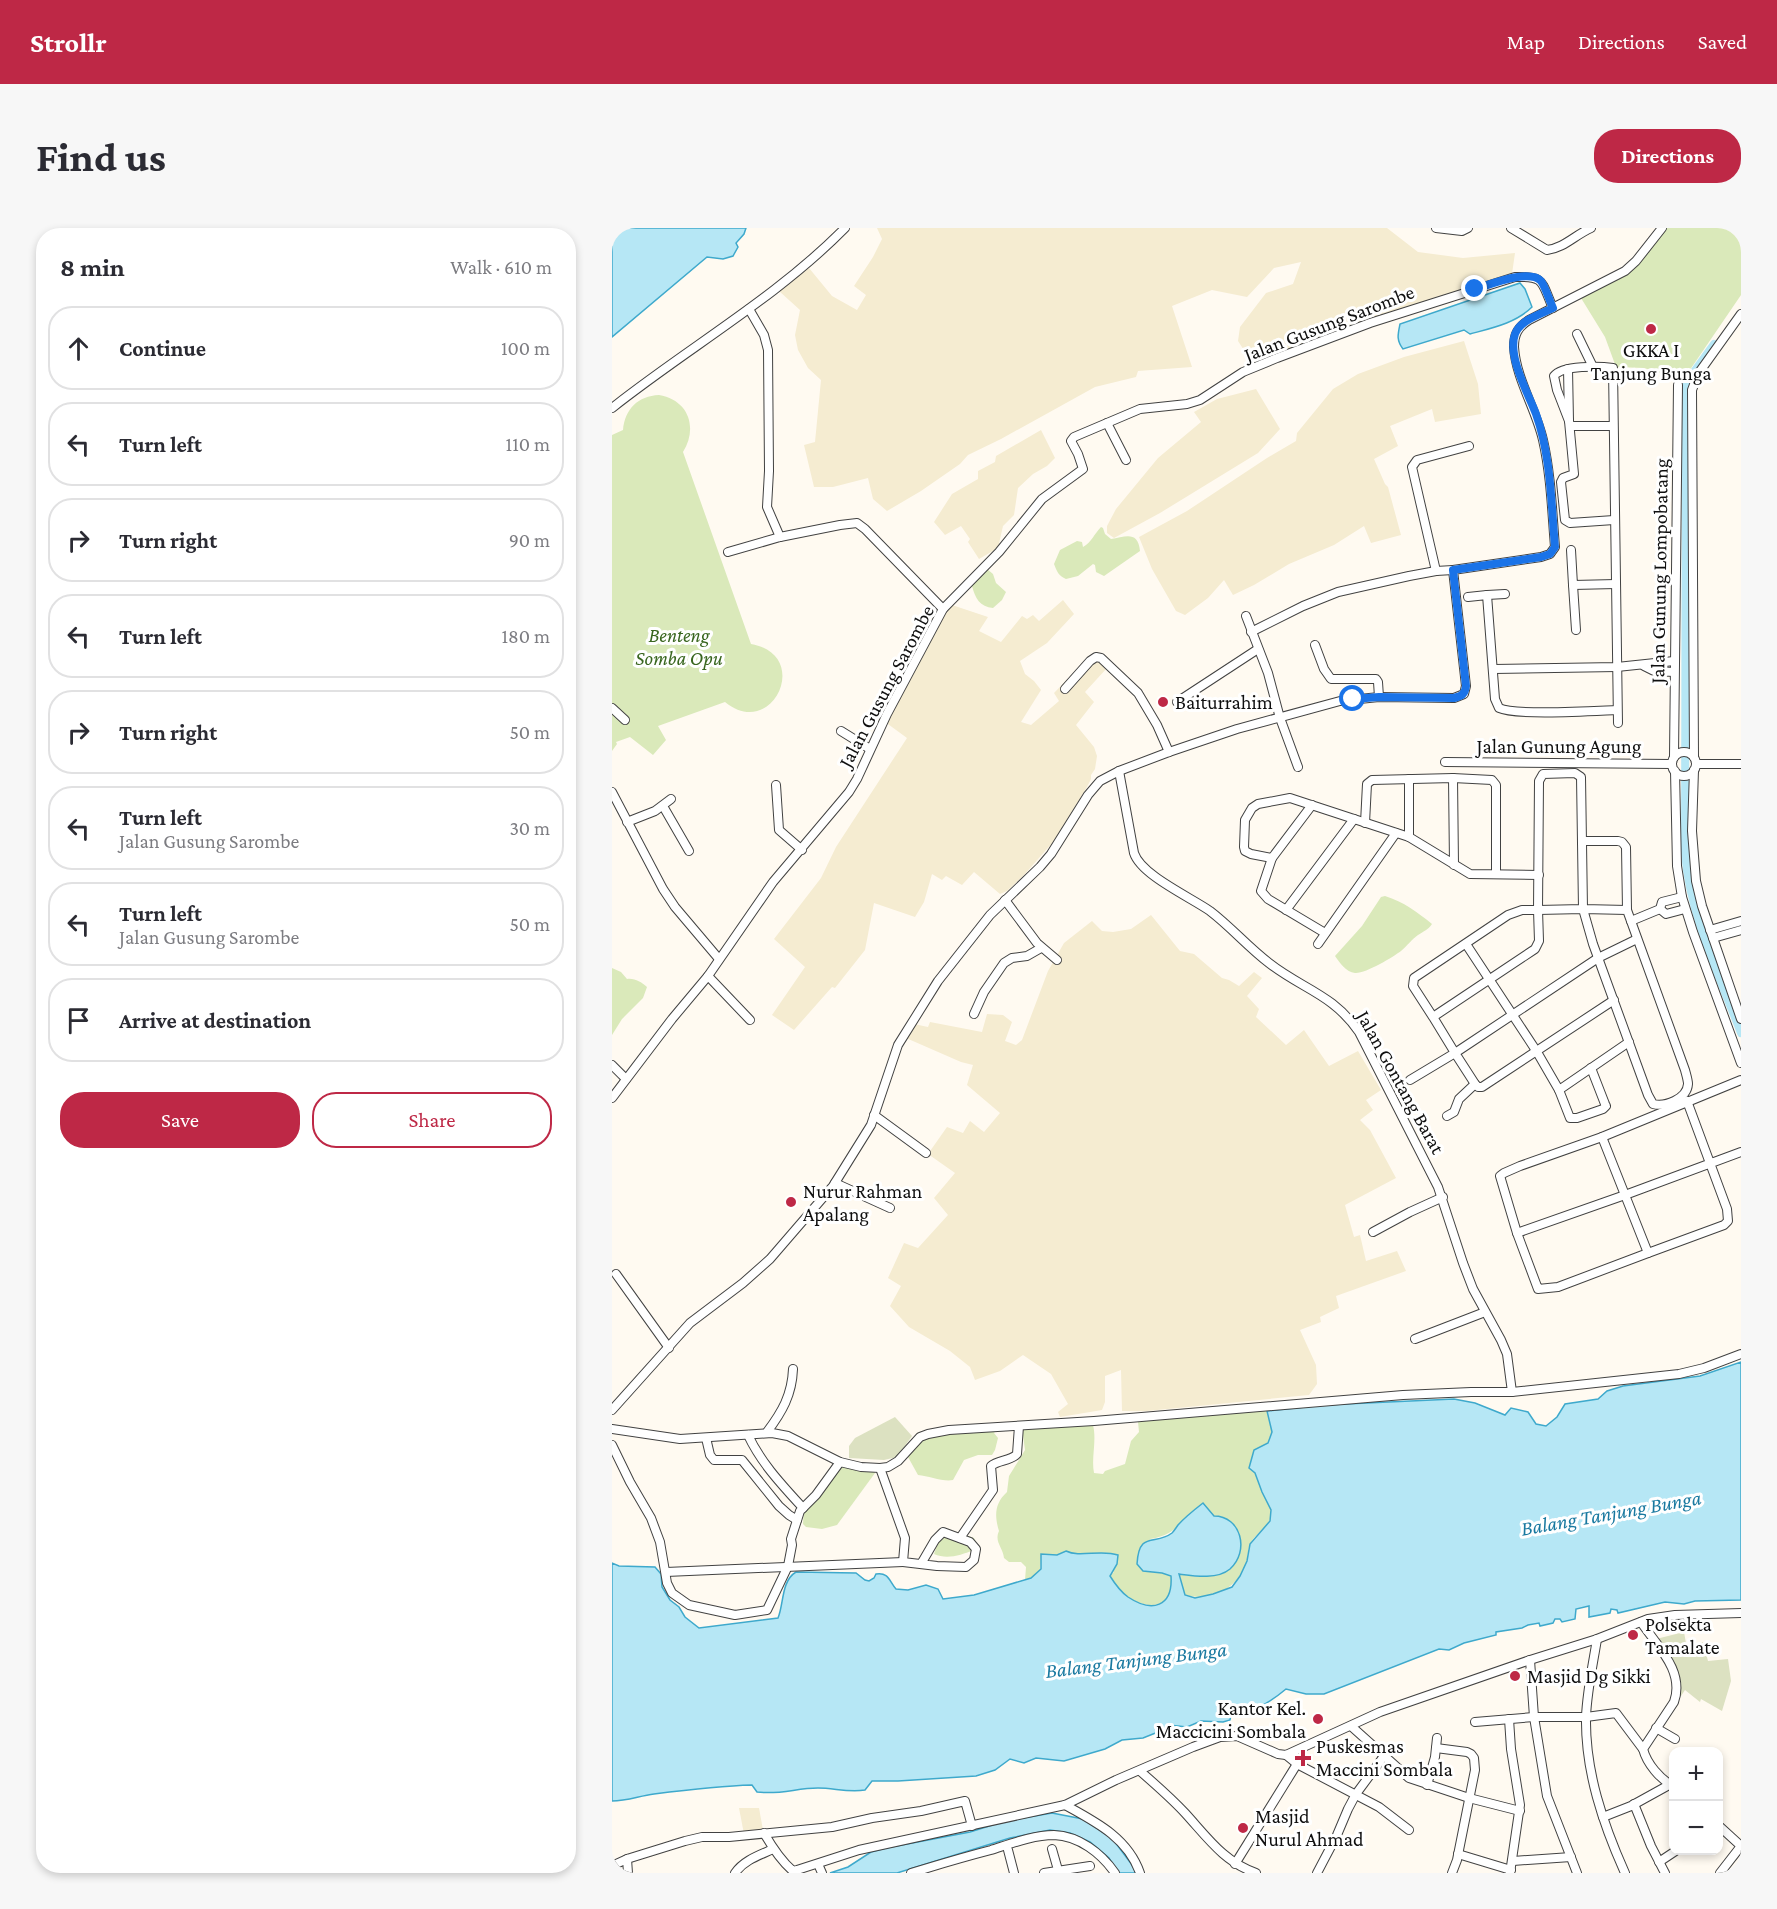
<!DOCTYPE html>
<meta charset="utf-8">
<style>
body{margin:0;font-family:"Crimson Pro",serif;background:#f7f7f7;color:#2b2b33}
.controls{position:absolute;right:18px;bottom:18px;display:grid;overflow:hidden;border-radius:12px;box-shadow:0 3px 9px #0003}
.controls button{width:54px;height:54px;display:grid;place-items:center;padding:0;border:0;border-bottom:2px solid #e1e1e2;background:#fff;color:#2b2b33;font:30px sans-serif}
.stop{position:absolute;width:18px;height:18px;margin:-14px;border:4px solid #1a73e8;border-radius:50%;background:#fff}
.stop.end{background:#1a73e8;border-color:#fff;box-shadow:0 2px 6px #0008}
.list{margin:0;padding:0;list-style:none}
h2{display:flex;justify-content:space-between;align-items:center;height:78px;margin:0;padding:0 24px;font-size:26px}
h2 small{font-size:20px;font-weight:400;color:#7c7c81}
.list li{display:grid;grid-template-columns:39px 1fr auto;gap:18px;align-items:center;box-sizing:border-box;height:84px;margin:0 12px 12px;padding:0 12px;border:2px solid #e1e1e2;border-radius:24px}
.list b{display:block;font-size:22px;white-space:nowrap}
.list p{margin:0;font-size:20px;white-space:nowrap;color:#7c7c81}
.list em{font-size:20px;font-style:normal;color:#7c7c81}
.actions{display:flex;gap:12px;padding:18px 24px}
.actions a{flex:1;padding:14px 0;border:2px solid #be2846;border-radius:24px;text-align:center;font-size:21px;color:#be2846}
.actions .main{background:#be2846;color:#fff}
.icon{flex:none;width:33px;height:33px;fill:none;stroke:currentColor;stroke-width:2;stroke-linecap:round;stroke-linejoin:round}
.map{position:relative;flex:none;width:1129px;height:1645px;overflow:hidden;border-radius:24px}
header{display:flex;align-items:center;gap:36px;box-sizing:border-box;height:84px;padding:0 30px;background:#be2846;color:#fff}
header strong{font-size:28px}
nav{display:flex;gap:33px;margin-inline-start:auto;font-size:21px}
.intro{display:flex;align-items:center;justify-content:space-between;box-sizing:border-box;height:144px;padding:0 36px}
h1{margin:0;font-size:42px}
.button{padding:15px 27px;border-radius:24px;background:#be2846;color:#fff;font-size:21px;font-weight:700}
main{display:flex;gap:36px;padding:0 36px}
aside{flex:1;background:#fff;border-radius:24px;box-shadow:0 3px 9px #0003}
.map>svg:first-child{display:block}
.farmland{fill:#f5ecd1}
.green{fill:#dae9ba}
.cemetery{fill:#dce1c1}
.water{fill:#b6e7f5;stroke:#3ea9cc;stroke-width:1.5}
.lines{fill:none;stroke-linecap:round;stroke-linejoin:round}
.stream{stroke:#3ea9cc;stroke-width:2}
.canal{stroke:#b6e7f5;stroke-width:8}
.minor-casing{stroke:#424242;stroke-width:10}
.minor{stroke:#fff;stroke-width:8}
.route{stroke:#1a73e8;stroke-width:8}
.poi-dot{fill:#be2846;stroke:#fff;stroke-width:2}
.labels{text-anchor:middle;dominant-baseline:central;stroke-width:6;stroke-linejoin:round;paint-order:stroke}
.street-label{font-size:20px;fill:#0f0f0f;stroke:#fff}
.poi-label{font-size:20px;fill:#0f0f0f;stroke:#fff;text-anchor:start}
.park-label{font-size:20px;font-style:italic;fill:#39661f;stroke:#fff}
.water-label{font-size:21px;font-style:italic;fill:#1979a0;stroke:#fff}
</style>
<header>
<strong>Strollr</strong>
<nav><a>Map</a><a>Directions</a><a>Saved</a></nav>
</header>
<div class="intro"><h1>Find us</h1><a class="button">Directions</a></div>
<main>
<aside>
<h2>8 min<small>Walk · 610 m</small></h2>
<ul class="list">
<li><svg class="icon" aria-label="ahead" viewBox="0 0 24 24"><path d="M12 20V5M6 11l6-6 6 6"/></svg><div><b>Continue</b></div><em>100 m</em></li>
<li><svg class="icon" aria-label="left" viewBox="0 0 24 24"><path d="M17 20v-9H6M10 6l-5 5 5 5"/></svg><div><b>Turn left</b></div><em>110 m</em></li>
<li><svg class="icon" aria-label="right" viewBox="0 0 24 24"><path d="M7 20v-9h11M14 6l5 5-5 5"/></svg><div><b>Turn right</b></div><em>90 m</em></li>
<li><svg class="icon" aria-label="left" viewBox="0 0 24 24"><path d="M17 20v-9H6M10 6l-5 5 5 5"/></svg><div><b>Turn left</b></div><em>180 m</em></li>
<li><svg class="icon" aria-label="right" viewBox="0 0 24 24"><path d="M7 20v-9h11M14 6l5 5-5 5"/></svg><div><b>Turn right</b></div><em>50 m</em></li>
<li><svg class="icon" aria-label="left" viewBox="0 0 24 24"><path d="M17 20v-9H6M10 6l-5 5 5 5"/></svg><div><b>Turn left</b><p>Jalan Gusung Sarombe</p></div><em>30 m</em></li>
<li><svg class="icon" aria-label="left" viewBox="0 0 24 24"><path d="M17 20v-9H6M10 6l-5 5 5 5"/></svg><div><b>Turn left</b><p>Jalan Gusung Sarombe</p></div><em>50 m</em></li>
<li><svg class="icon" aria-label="arrive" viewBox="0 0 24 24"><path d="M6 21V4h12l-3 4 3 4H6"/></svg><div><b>Arrive at destination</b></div></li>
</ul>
<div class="actions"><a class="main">Save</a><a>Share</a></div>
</aside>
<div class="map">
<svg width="1129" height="1645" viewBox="0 0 1129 1645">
<rect width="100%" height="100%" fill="#fffaf1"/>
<g class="farmland">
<path d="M265 0H775L806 24 851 30 903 25 900 46 641 136 626 113 628 99 654 65 681 56 689 34 662 40 635 69 600 62 560 78 580 139 526 143 524 149 483 159 389 211 356 227 348 236 309 263 275 283 261 271 256 250 221 259H202L192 217 203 214 209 152 196 140 186 122 183 107 188 82 167 63 197 40 220 68 245 82 254 67 242 58 261 29 270 11Z"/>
<path d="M852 113 866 156 869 186 823 194 820 181 778 198 786 218 762 231 773 256 776 259 789 307 759 315 752 298 722 317 677 336 642 357 621 367 612 352 596 370 573 387 564 383 540 341 527 309 575 283 655 230 684 213 685 205 721 161 746 146 792 129Z"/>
<path d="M644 161 668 201 646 225 548 285 502 310 495 305V298L504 281 546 230 589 194 582 184 605 171Z"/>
<path d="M429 202 443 230 435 238 421 246 406 260 402 287 391 298 386 320 367 331 356 314 358 311 349 298 333 307 322 294 340 266 366 251V243L383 234 384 228Z"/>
<path d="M451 372 462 386 435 415 408 433 413 446 422 453 429 462 409 494 419 497 447 473 442 465 480 426 495 440 473 464 482 474 464 497 482 519 485 528 483 541 479 547V551L475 559 442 613 412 647 395 663 388 666 362 644 350 657 334 648 330 652 320 646 312 674 303 689 262 675 253 722 223 760 220 759 182 802 160 787 193 739 162 711 209 650 224 619 295 510 269 491 334 375 376 389 367 403 389 414 410 388 415 391 421 387 427 393Z"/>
<path d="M539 687 568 723 582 726 610 750 617 752 627 758 642 744 650 750 635 768 647 781 644 789 674 817 692 802 717 838 746 823 769 862 754 872 761 882 748 892 758 902 784 950 733 977 742 1009 748 1007 754 1033 785 1023 794 1043 724 1068 727 1080 708 1089 709 1094 688 1102 704 1137 705 1156 697 1167 535 1183H510L509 1142 493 1148V1174L490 1182 448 1189 446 1184 456 1176 439 1146 411 1127 388 1143 363 1152 358 1139 338 1123 297 1099 278 1078 289 1058 276 1050 292 1015 306 1020 336 987 322 970 343 945 316 926 335 899 351 905 358 893 372 904 388 885 355 857 361 837 349 834 294 810 302 796 316 799 318 794 370 804 375 786 391 787 400 794 393 813 404 817 410 812 436 743 452 715 480 693 490 703 501 704 519 701Z"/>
<path d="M127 1580H147L151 1602 132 1606Z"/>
</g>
<g class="green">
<path d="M1054 0H1129V67L1071 152 1032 140 1004 139 993 109 969 70 1011 49 1025 36Z"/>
<path d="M47 167C77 172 86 200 71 224L139 416C201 427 160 513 113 474L46 498 54 512 41 527 18 509 4 514 5 516 0 523V207L11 202C13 181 26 168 47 167Z"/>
<path d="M489 299 491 300 493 306 499 311C513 309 526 302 528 323L492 348 484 344 483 337 481 336 466 348 454 351C447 348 445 344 442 336L448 322 465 313 470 314 471 319C480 314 482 306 489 299Z"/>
<path d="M375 341 381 346 384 355 394 364 390 372 381 380C368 379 363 370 360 358L362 354Z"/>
<path d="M773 668C792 674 805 684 820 696 816 702 812 703 806 707 800 711 795 718 789 723 781 729 753 746 743 745 734 744 728 735 723 728L750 698 769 669Z"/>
<path d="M0 740 9 744 15 751C23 750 29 754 35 759L31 770 10 791 0 807Z"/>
<path d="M655 1183 660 1204 643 1245C646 1253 659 1278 659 1284 660 1297 645 1304 639 1314 636 1319 636 1326 635 1332 627 1360 601 1374 573 1367L566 1346 586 1349 601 1347 607 1288H602L595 1281 581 1283C565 1298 562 1307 538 1311L531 1343 550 1345 559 1348C561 1379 540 1384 516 1369 508 1364 503 1356 497 1348L502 1344 471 1325 459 1326 454 1323 445 1327H429L428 1342 419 1350 413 1352 414 1339 409 1334H397L392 1330C391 1319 382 1314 387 1303 382 1287 383 1275 395 1264L397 1248 413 1222 410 1200 481 1197C485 1213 479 1229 482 1245L491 1246 493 1243 513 1236 519 1213 527 1204 526 1194 529 1189Z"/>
<path d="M384 1202 382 1205 386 1210 383 1222 380 1227H366L352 1232 341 1252C331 1254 317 1248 306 1247L296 1229 299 1221 316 1206Z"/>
<path d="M227 1237 261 1240 263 1245 225 1297 210 1301 194 1299 191 1296 192 1281Z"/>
<path d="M336 1305 354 1307 362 1310 364 1314 362 1322C349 1327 335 1332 322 1326L327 1312Z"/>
</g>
<g class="cemetery">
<path d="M283 1189 300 1208 285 1229 272 1232 237 1230V1218L243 1210Z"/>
<path d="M1072 1404 1075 1421 1091 1414 1096 1433 1116 1431 1119 1453 1110 1483 1089 1471 1088 1474 1073 1462 1069 1468 1065 1466 1067 1445 1044 1411Z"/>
</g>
<g class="water">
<path d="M0 0H134L132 6 124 15 126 19 121 28 111 31 95 29 0 109Z"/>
<path d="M908 55 913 61 920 79C904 95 880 100 858 106L852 102 791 121C784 112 786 106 788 96Z"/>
<path d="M1129 1134V1372L1083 1373 1072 1376 1053 1374 1006 1385 1005 1382 999 1381 998 1385 977 1389V1378L964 1381 963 1391 950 1394 948 1391H943L941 1395 928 1398 927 1395 916 1397 910 1400 884 1404V1407L852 1415 837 1422 827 1421 712 1466H694L674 1461C655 1477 643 1482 619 1487L618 1492 611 1494 589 1493 575 1499 557 1497 546 1504 531 1510 510 1512 493 1521 452 1533 424 1530 412 1535 398 1531 383 1542 364 1548 286 1553H260L253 1562C237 1565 222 1560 206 1560 184 1560 169 1567 145 1564L140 1557C107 1558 74 1562 42 1566 27 1568 15 1573 0 1573V1335L7 1338 43 1339 49 1346 50 1359 58 1372 67 1379 73 1389 87 1400 166 1390C172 1376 169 1353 184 1344L244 1345 253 1352 257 1353 262 1350 264 1346C277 1344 277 1353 284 1361L296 1362 314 1357 326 1361 331 1371 362 1367 419 1350 429 1341V1326L445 1327 454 1323C468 1330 488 1321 506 1327L505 1336 498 1348C503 1356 509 1364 516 1369 540 1385 561 1379 559 1348L550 1345 531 1343 525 1336C527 1302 543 1318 560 1305 562 1303 564 1300 566 1297 573 1289 582 1282 591 1275L602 1288C629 1288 638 1323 618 1341 605 1352 582 1348 567 1346L573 1367 583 1370 601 1366 620 1359 628 1348 635 1333 638 1316 658 1293 659 1282 650 1264 643 1245 637 1240 642 1222 656 1215 660 1204 655 1183 711 1177 842 1171 863 1175 893 1187 899 1180 916 1184 924 1196 934 1198 945 1189 953 1176 986 1171 995 1163 1011 1158 1088 1148Z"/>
<path d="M440 1585 471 1591 500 1610 526 1645H506L497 1630 478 1614 458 1605 438 1602 398 1610 285 1645H218L236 1639 259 1624 274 1620 358 1604 393 1593Z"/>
</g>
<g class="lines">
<path class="stream" d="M1123 0 1129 5"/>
<path class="canal" d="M1102 116 1076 152 1074 158 1073 625C1078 688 1107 747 1129 805"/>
<defs>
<g id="minor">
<path d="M824 0 850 3 856 0"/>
<path d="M899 0 935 22C952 20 963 7 979 0"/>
<path d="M137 81 152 107 156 122 157 243 155 279 168 309"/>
<path d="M965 106 981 139"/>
<path d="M956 141 957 193 962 246 951 250 949 254 953 292 958 295 1002 292"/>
<path d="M0 180C77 119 164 70 233 0"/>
<path d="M957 193 945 162 942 148C950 137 988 138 1001 140L1006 495"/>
<path d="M495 195 514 232"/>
<path d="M958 198H1001"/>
<path d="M959 322 961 357 1004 356"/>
<path d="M116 324 168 309 228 297 245 295 253 301 331 381"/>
<path d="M824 343 800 239 805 232 857 218"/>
<path d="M961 357 964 402"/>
<path d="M875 367 893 366"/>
<path d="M856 369 875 367 883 471 887 480C904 488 981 483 1005 482"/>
<path d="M634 388 656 445 668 490 686 539"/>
<path d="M639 404 691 378 726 364 797 348 824 343 841 342"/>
<path d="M703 417 712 441 719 451H764L766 454 767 469"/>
<path d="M1032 438 1042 443 1062 444"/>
<path d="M882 441 1005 439 1062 433"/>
<path d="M453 461 478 433 484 429 489 430 526 465 545 497 557 524"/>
<path d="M565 474 646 421"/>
<path d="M0 480 13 492"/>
<path d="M229 503 258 521"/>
<circle cx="1072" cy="536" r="12"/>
<path d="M1062 529 1066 157"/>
<path d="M1082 529 1080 162 1086 146 1129 86"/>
<path d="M833 534 1060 536"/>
<path d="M1084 536H1129"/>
<path d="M1082 542 1080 603 1084 653 1090 678 1129 791"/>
<path d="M507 543 522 625C529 647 578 669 598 683 619 699 636 719 657 735 690 761 721 766 747 804L826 959 851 1035 861 1061 889 1112 895 1126 900 1164"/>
<path d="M1063 543 1065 638 1070 669 1081 704 1129 835"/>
<path d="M841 550 842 637"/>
<path d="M164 557 167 602 190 622"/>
<path d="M0 564 51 661 63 679 107 731"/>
<path d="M700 577 660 630 649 663 656 671 713 705"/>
<path d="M51 578 77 623"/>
<path d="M15 594 43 583 59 571"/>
<path d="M753 595 755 556 760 552 841 550 880 552 884 557V646"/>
<path d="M797 609V551"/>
<path d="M971 613H1006L1010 614 1014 619 1015 682 1073 842C1074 846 1076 852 1076 856 1075 871 1053 879 1041 876L1036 867 981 716 971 681 969 549 963 545 931 546 927 553 926 682 971 681 1015 682"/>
<path d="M660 630 639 626 633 623 632 619 633 592 640 580 646 576 678 570 797 609 858 646 927 647"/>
<path d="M393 672 425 715 445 732"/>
<path d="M1048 681 1054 686 1073 681"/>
<path d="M674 682 742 591"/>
<path d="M1019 693 1048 681 1050 674 1070 669"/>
<path d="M1098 702 1129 693"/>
<path d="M1101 710 1129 702"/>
<path d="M706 716 784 605"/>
<path d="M854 716 925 824 947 862 1017 814"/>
<path d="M96 748 138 792"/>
<path d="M1002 772 870 859H866L863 856 843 825 986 730 1025 711"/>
<path d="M362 786 372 764 392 735 400 730 415 728 429 720"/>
<path d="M0 837 14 851"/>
<path d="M798 852 843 825 821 789 923 721 927 713 926 682H910L896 687 802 750 801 758 821 789"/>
<path d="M947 862 958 890H965L991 881 994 878 993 876 979 840"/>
<path d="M0 870 60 791 96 748 161 654 237 564 245 551 275 486 331 381 387 324 430 271 471 241 466 226 459 213 462 209 528 181 575 176 588 172 631 144 665 130 758 95 903 49C934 48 929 54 941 80"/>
<path d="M1075 873 1115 981 1116 993 1112 997 1036 1025 1013 967 1129 924"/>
<path d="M262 887 314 925"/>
<path d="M835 888 842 884 847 871 863 856"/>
<path d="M223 955 278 980"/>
<path d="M761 1004 798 984 831 969"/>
<path d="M905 1005 1013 967 990 909"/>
<path d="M1036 1025 946 1059 926 1061 905 1005 888 948 892 945 908 938 990 909 1129 852"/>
<path d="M4 1046 57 1120"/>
<path d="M803 1111 873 1084"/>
<path d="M0 1182 78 1095 131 1055 158 1031 221 958 259 897 286 817 326 753 378 687 428 639 439 626 476 567 488 553 507 543 557 524 625 501 728 473 767 469 842 470 852 466 854 458 841 342 929 329 938 326 943 319C940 283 939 247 931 212 924 181 904 151 902 119 902 106 906 99 917 92L1013 43 1024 33 1050 0"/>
<path d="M0 1201 68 1211 160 1205 176 1208 228 1234 249 1239 268 1240 276 1239 286 1233 308 1209 316 1206 337 1202 482 1193 791 1167 859 1164H900L1067 1146 1092 1140 1129 1126"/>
<path d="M155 1204C170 1184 180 1167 181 1141"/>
<path d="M136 1207C149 1235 170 1257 191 1280"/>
<path d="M94 1210 98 1227 102 1232H130L167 1278 177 1287 185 1292"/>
<path d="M0 1217 18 1254 39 1290 48 1314 55 1355 60 1365 77 1377 123 1387 155 1382 176 1338 180 1317 179 1311 188 1283 204 1267 228 1234"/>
<path d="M268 1240 293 1310 291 1334 325 1338 354 1339 362 1332 364 1321 358 1314 331 1304 323 1312 309 1336"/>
<path d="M348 1310 381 1262 379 1238C386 1232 399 1233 405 1226L407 1198"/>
<path d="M54 1344 291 1334"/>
<path d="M1029 1394C1045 1418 1073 1443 1062 1474L1031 1521C1035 1536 1048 1551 1062 1559"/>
<path d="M985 1411C981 1436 975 1463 974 1489 973 1543 991 1596 1013 1645"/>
<path d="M918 1432 922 1489 935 1568 965 1645"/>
<path d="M897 1491 899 1521 908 1577 898 1645"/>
<path d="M863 1494 922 1489H974L1004 1485 1031 1521"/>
<path d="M739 1498 797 1550 857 1570 908 1583"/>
<path d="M1044 1500 1063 1511"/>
<path d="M824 1520 855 1524 859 1526 862 1530 863 1542 845 1632 840 1645"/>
<path d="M674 1527 685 1536 767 1579 797 1602"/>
<path d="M528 1543C543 1556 559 1570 573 1585 595 1609 612 1634 644 1645"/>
<path d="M815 1557 823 1529 825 1510"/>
<path d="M1022 1576 1039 1618 1053 1645"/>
<path d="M453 1577C484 1594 516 1610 528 1645"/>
<path d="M991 1589 1019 1578 1057 1557"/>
<path d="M1106 1597 1129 1618"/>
<path d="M152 1605C160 1619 169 1633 181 1643L185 1642 247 1622 453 1577 504 1552 581 1519 608 1509 625 1508 666 1526 674 1527 768 1484 918 1432 985 1411 1036 1391 1063 1387 1129 1385"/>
<path d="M440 1621 446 1642"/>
<path d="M396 1622 402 1645"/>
<path d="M846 1626 899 1642"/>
<path d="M15 1631 73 1613 90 1609H117L220 1599 260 1590 309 1583 353 1573 360 1598"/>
<path d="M901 1633 959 1629"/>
<path d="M1047 1634 1065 1622"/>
<path d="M206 1636 210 1645"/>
<path d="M623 1636 685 1536"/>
<path d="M0 1638 15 1631 16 1645"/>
<path d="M123 1645C132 1632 148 1627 161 1621"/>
<path d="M299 1645C325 1637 352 1629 379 1622 398 1616 421 1607 442 1607 467 1608 489 1625 503 1645"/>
<path d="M432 1645 478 1638"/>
<path d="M705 1645 725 1607 736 1581 744 1566 772 1528"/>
<path d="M1108 1645 1129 1618"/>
</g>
</defs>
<use href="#minor" class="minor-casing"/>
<use href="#minor" class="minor"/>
</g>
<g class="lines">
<path class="route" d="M741 471 767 469 842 470C850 468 853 466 854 458L841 342 929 329 938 326 943 319C939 274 939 228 924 186 916 165 895 128 903 106 908 92 929 86 941 80 937 72 934 60 929 53 918 40 877 57 863 61"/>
</g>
<g class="poi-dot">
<circle cx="1039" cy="101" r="6"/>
<circle cx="551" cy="474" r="6"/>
<circle cx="179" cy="974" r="6"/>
<circle cx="1021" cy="1407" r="6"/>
<circle cx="903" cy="1448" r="6"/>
<circle cx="706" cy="1491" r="6"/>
<path d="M688 1521h6v6h6v6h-6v6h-6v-6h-6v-6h6z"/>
<circle cx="631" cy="1600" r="6"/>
</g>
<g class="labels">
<g class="street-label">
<text transform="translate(717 95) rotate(-21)">Jalan Gusung Sarombe</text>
<text transform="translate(1047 343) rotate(-89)">Jalan Gunung Lompobatang</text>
<text transform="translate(274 458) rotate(-62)">Jalan Gusung Sarombe</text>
<text x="947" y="518">Jalan Gunung Agung</text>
<text transform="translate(789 854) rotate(61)">Jalan Gontang Barat</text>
</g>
<g class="poi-label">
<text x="1039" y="122" text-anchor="middle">GKKA I<tspan x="1039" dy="23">Tanjung Bunga</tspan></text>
<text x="563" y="474">Baiturrahim</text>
<text x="191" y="963">Nurur Rahman<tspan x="191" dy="23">Apalang</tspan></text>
<text x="1033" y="1396">Polsekta<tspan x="1033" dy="23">Tamalate</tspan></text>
<text x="915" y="1448">Masjid Dg Sikki</text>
<text x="694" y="1480" text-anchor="end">Kantor Kel.<tspan x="694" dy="23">Maccicini Sombala</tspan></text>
<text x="704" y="1518">Puskesmas<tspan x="704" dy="23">Maccini Sombala</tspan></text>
<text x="643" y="1588">Masjid<tspan x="643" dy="23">Nurul Ahmad</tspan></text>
</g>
<g class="park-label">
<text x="67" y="407">Benteng<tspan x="67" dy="23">Somba Opu</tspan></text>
</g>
<g class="water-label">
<text transform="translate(999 1285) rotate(-10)">Balang Tanjung Bunga</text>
<text transform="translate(524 1432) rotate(-7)">Balang Tanjung Bunga</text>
</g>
</g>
</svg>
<div class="controls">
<button>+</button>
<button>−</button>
</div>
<div class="stop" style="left:741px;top:471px"></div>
<div class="stop end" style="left:863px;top:61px"></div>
</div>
</main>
